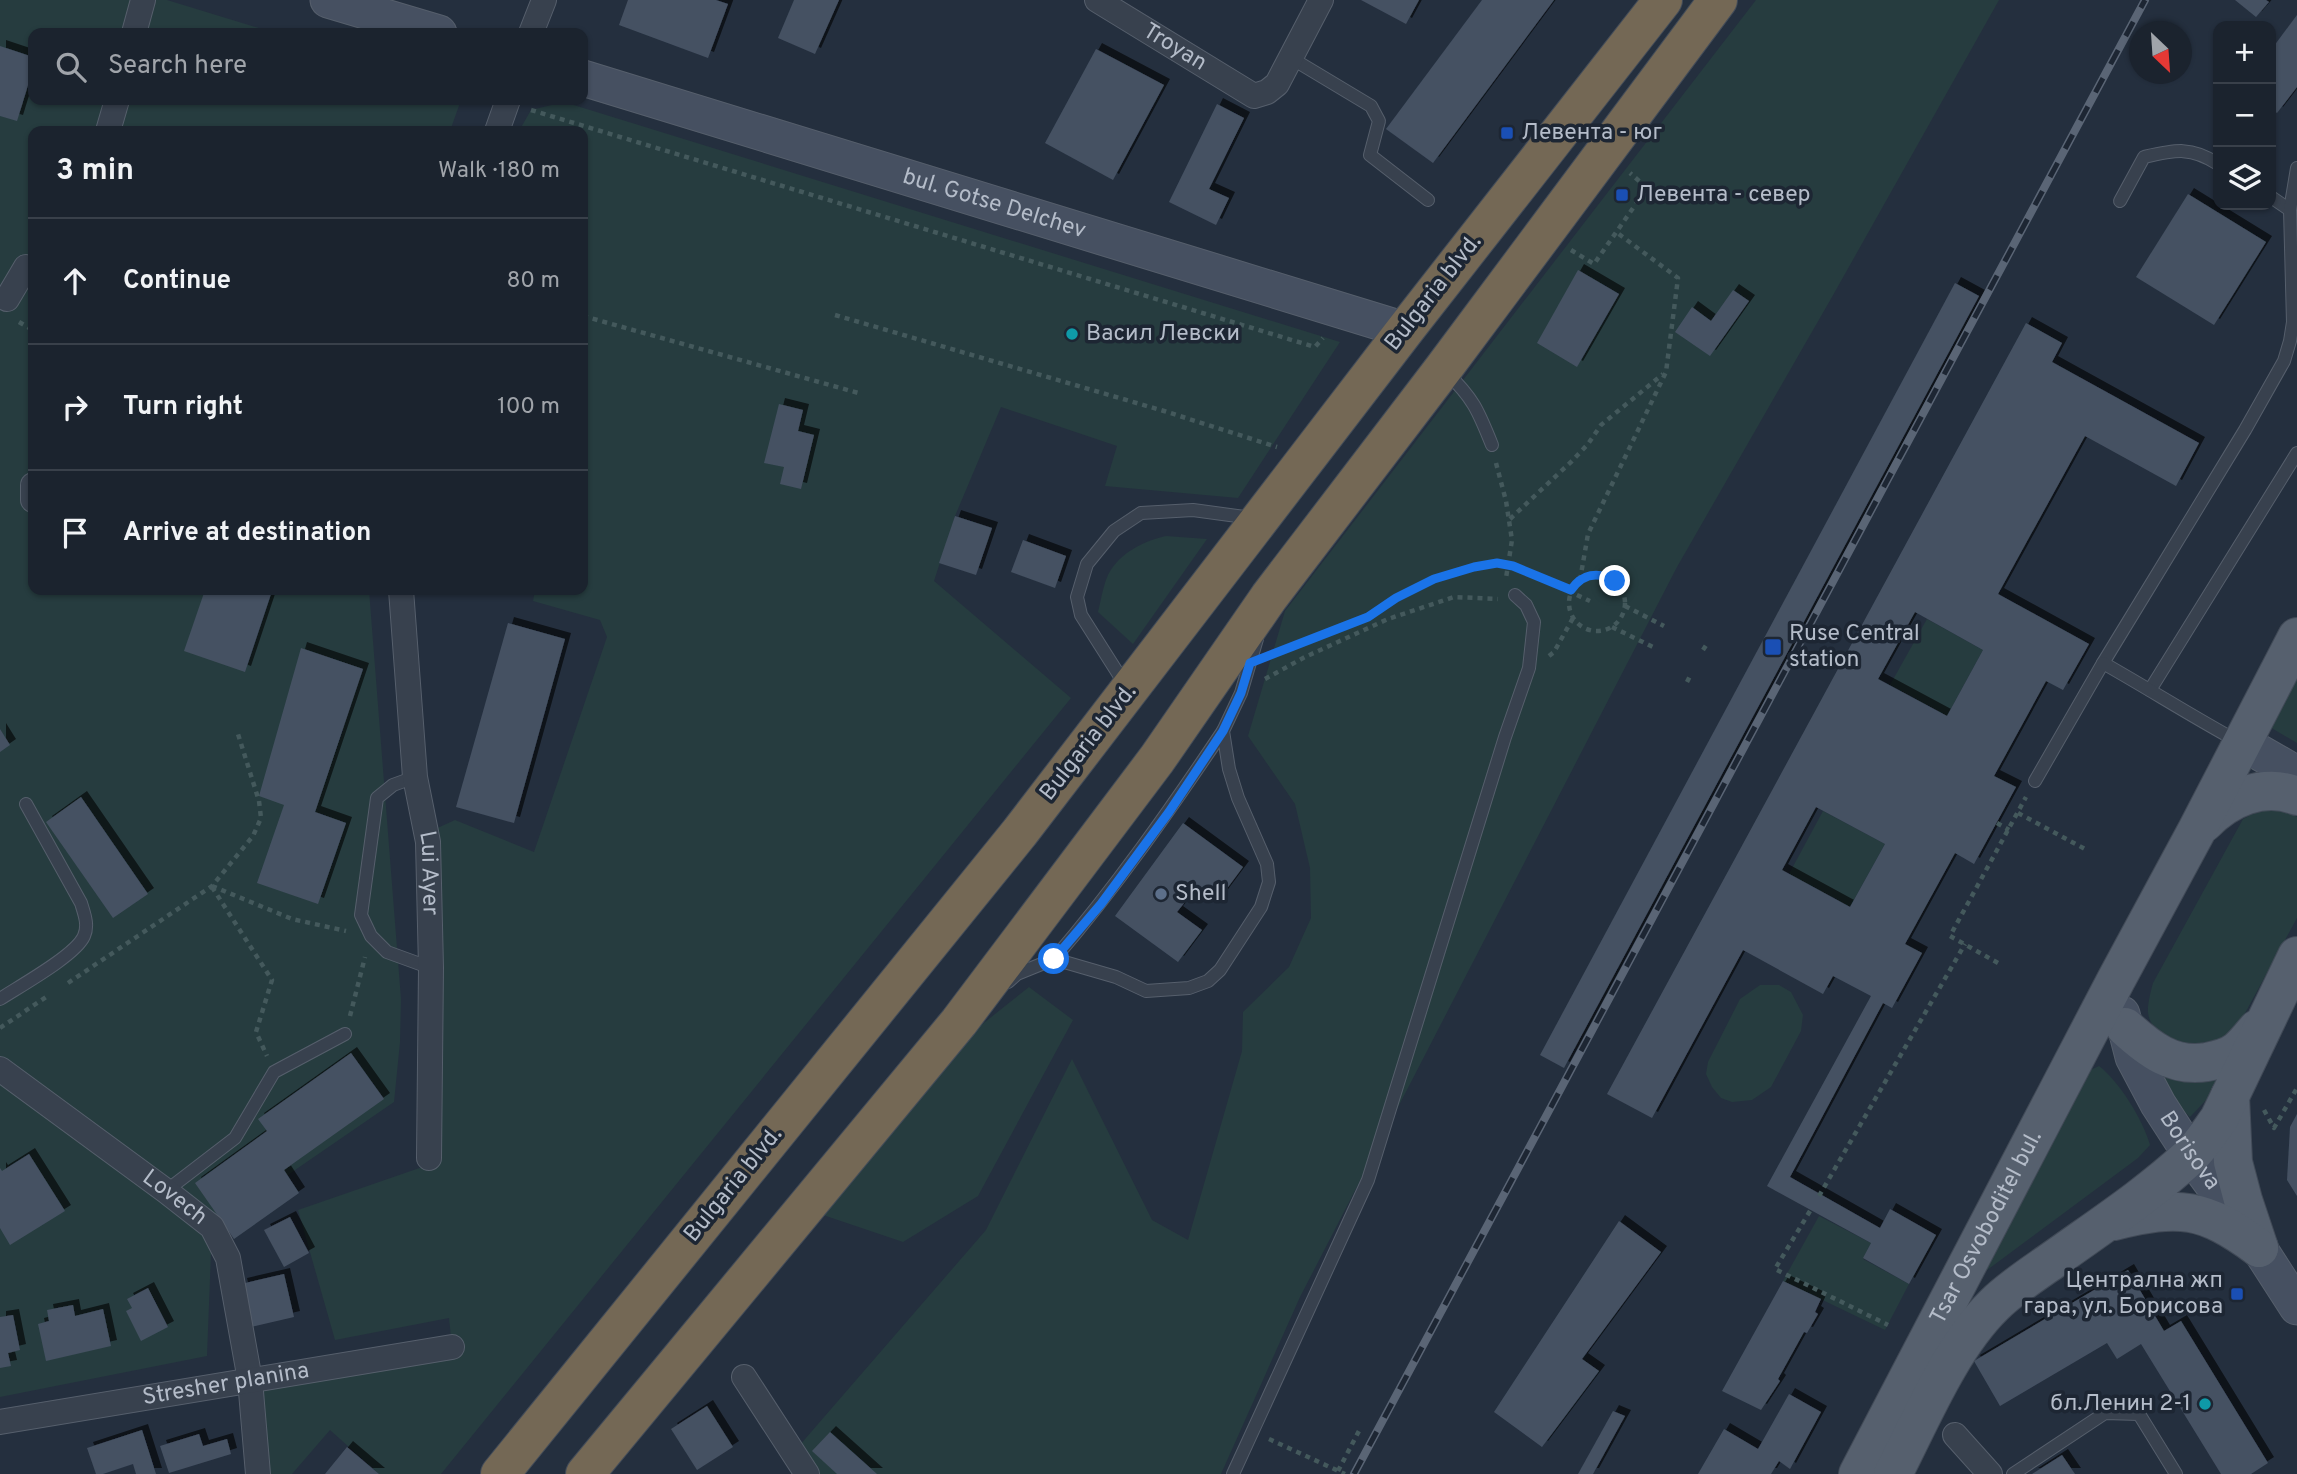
<!DOCTYPE html>
<meta charset="utf-8">
<style>
body{margin:0;font-family:Overpass,sans-serif;background:#282f3a;color:#f1f3f6}
.controls{position:absolute;right:21px;top:21px;display:grid;overflow:hidden;border-radius:14px;box-shadow:0 2px 5px #0004}
.controls button{width:63px;height:63px;display:grid;place-items:center;padding:0;border:0;border-bottom:2px solid #39404a;background:#1b232e;color:#f1f3f6;font:35px sans-serif}
.compass{position:absolute;left:2129px;top:21px;width:63px;height:63px;border-radius:50%;background:#1b232e;box-shadow:0 2px 5px #0004;rotate:155deg}
.stop{position:absolute;width:21px;height:21px;margin:-16px;border:5px solid #1a73e8;border-radius:50%;background:#fff}
.stop.end{background:#1a73e8;border-color:#fff;box-shadow:0 2px 7px #0008}
.list{margin:0;padding:0;list-style:none}
h2{display:flex;justify-content:space-between;align-items:center;height:91px;margin:0;padding:0 28px;font-size:30px}
h2 small{font-size:23px;font-weight:400;color:#a0a4aa}
.list li{display:grid;grid-template-columns:46px 1fr auto;gap:21px;align-items:center;box-sizing:border-box;height:126px;padding:0 28px;border-top:2px solid #39404a}
.list b{display:block;font-size:26px;white-space:nowrap}
.list em{font-size:23px;font-style:normal;color:#a0a4aa}
.icon{flex:none;width:38px;height:38px;fill:none;stroke:currentColor;stroke-width:2;stroke-linecap:round;stroke-linejoin:round}
.map{position:relative;flex:none;width:2297px;height:1474px;overflow:hidden}
.search{position:absolute;background:#1b232e;box-shadow:0 2px 5px #0004;left:28px;top:28px;width:560px;height:77px;display:flex;align-items:center;gap:18px;box-sizing:border-box;padding:0 24px;border-radius:14px;color:#a0a4aa;font-size:26px}
.panel{position:absolute;background:#1b232e;box-shadow:0 2px 5px #0004;left:28px;top:126px;width:560px;height:469px;border-radius:14px}
.map>svg:first-child{display:block}
.green{fill:#263c3f}
.building{fill:#455162;fill-rule:evenodd;filter:url(#shadow)}
.lines{fill:none;stroke-linecap:round;stroke-linejoin:round}
.lane-casing{stroke:#565f6c;stroke-width:14}
.street-casing{stroke:#565f6c;stroke-width:26}
.secondary-casing{stroke:#565f6c;stroke-width:37}
.primary-casing{stroke:#414a57;stroke-width:40}
.highway-casing{stroke:#434c59;stroke-width:40}
.path{stroke:#44595c;stroke-width:4.5;stroke-dasharray:5 5;stroke-linecap:butt}
.lane{stroke:#38414e;stroke-width:12}
.street{stroke:#38414e;stroke-width:24}
.secondary{stroke:#465061;stroke-width:35}
.primary{stroke:#56606e;stroke-width:38}
.highway{stroke:#746855;stroke-width:38}
.rail-casing{stroke:#5a6575;stroke-width:8}
.rail{stroke:#1d2633;stroke-width:5;stroke-dasharray:16;stroke-linecap:butt}
.route{stroke:#1a73e8;stroke-width:9}
.transit-dot{fill:#1a4fb4;stroke:#1d2633;stroke-width:2.5}
.culture-dot{fill:#0f9aa8;stroke:#1d2633;stroke-width:2.5}
.service-dot{fill:#5c6f8a;stroke:#1d2633;stroke-width:2.5}
.labels{text-anchor:middle;dominant-baseline:central;stroke-width:7;stroke-linejoin:round;paint-order:stroke}
.street-label{font-size:23px;fill:#b4bcc9;stroke:#1d2633}
.poi-label{font-size:23px;fill:#b4bcc9;stroke:#1d2633;text-anchor:start}
</style>
<div class="map">
<svg width="2297" height="1474" viewBox="0 0 2297 1474">
<defs>
<filter id="shadow"><feDropShadow dx="6" dy="-6" stdDeviation="0" flood-color="#0009"/></filter>
</defs>
<rect width="100%" height="100%" fill="#242f3e"/>
<g class="green">
<path d="M0 0H167L275 33H33V100H461L450 131H33V590H369L401 999 400 1042 394 1102 212 1227 207 1356 0 1397Z"/>
<path d="M1756 0H1999L1832 297 1677 567 1300 1297 1221 1474H820L799 1446 986 1230 1072 1059 1152 1220 1188 1240 1242 1051 1243 1012 1289 967 1311 918 1310 868 1295 804 1248 736 1285 611Z"/>
<path d="M564 102 1340 342 1238 498 1105 486 1117 446 1001 407 955 516 934 581 1071 698 441 1474H379L330 1430 292 1474H258L250 1380 452 1347 449 1318 335 1340 298 1210 434 1163 433 830 455 820 534 852 607 637 600 620 533 601 535 590H583V131H519L531 110Z"/>
<path d="M1166 536 1207 539 1133 644 1098 612C1101 600 1103 586 1108 575 1119 553 1144 541 1166 536Z"/>
<path d="M1927 619 1983 650 1947 716 1890 685Z"/>
<path d="M2297 666V743L2268 726Z"/>
<path d="M2264 808 2287 809 2297 817V918L2238 1026 2221 1041 2173 1046C2147 1021 2143 1020 2153 983L2243 819Z"/>
<path d="M1823 811 1885 844 1850 907 1789 874Z"/>
<path d="M1760 985H1779L1791 992 1803 1015 1801 1031 1771 1087 1752 1100 1732 1102 1721 1098 1712 1087 1706 1074 1708 1062 1740 999Z"/>
<path d="M1029 987 1073 1020 978 1196 903 1242 823 1215 980 1026Z"/>
<path d="M2099 1066C2119 1081 2143 1120 2150 1145L2138 1158 1971 1282 2082 1074Z"/>
<path d="M2150 1067 2221 1079 2207 1099 2190 1117 2169 1096Z"/>
<path d="M1819 1216 1871 1243 1863 1259 1909 1284 1885 1330 1783 1281Z"/>
</g>
<g class="building">
<path d="M628 0H716L728 4 708 58 619 25Z"/>
<path d="M794 0H839L815 54 778 38Z"/>
<path d="M1361 0H1419L1406 24Z"/>
<path d="M1482 0H1554L1433 163 1386 129Z"/>
<path d="M2235 0H2266L2269 2 2256 17Z"/>
<path d="M2297 15V87L2277 113 2271 109V50Z"/>
<path d="M0 46 33 57V69L17 121 0 116Z"/>
<path d="M1096 49 1164 85 1113 180 1045 143Z"/>
<path d="M1217 104 1244 118 1209 189 1229 198 1216 225 1169 202Z"/>
<path d="M2188 194 2266 242 2214 325 2136 277Z"/>
<path d="M1578 270 1619 294 1577 367 1537 343Z"/>
<path d="M1955 283 1979 296 1564 1068 1540 1055Z"/>
<path d="M1733 290 1749 301 1710 356 1675 332 1692 307 1711 321Z"/>
<path d="M2026 323 2062 343 2052 362 2199 443 2176 486 2085 436 1998 594 2089 644 2063 690 2046 681 1994 776 2016 787 1974 864 1955 853 1905 944 1922 953 1892 1008 1883 1003 1790 1177 1880 1228 1890 1209 1936 1235 1909 1284 1863 1258 1871 1243 1767 1186 1871 996 1833 976 1823 994 1743 950 1652 1118 1607 1094ZM1915 612 1983 650 1947 716 1878 679ZM1816 807 1885 844 1850 907 1782 870Z"/>
<path d="M779 404 803 410 798 431 814 435 801 489 780 484 784 467 764 463Z"/>
<path d="M955 516 992 528 976 575 939 563Z"/>
<path d="M1023 540 1066 556 1055 588 1011 572Z"/>
<path d="M205 590 272 591 245 672 184 651Z"/>
<path d="M508 623 565 639 514 823 456 807Z"/>
<path d="M301 648 363 669 315 812 346 823 318 904 257 883 284 805 259 796Z"/>
<path d="M0 729 10 745 0 752Z"/>
<path d="M81 797 148 894 113 918 46 822Z"/>
<path d="M1183 823 1243 867 1217 902 1197 887 1177 912 1202 930 1178 962 1115 916Z"/>
<path d="M351 1053 384 1099 284 1170 299 1193 234 1239 195 1183 267 1131 258 1119Z"/>
<path d="M2297 1114V1196L2287 1180 2290 1127Z"/>
<path d="M29 1154 65 1211 10 1245 0 1228V1168L2 1171Z"/>
<path d="M290 1217 309 1253 284 1267 264 1230Z"/>
<path d="M1619 1221 1661 1252 1582 1359 1599 1371 1542 1447 1494 1412Z"/>
<path d="M2128 1270 2164 1331 2181 1321 2268 1463 2251 1474H2221L2141 1344 2117 1359 2107 1343 2000 1406 1974 1361Z"/>
<path d="M284 1274 294 1317 251 1327 241 1284Z"/>
<path d="M1783 1281 1821 1299 1815 1312 1818 1314 1807 1333 1804 1332 1778 1379 1780 1381 1761 1410 1722 1391Z"/>
<path d="M148 1288 168 1327 141 1341 126 1311 132 1308 127 1299Z"/>
<path d="M73 1305 75 1316 103 1309 111 1346 46 1361 38 1324 49 1321 47 1310Z"/>
<path d="M13 1315 20 1350 8 1353 11 1366 0 1368V1317Z"/>
<path d="M1789 1394 1821 1412 1790 1469 1779 1461 1771 1474H1698L1724 1429 1758 1449Z"/>
<path d="M707 1406 733 1447 697 1470 671 1429Z"/>
<path d="M1613 1411 1625 1416 1593 1474H1578Z"/>
<path d="M142 1430 156 1474H136L133 1464 103 1474H96L87 1448Z"/>
<path d="M830 1432 877 1474H837L812 1451Z"/>
<path d="M199 1434 203 1446 227 1439 231 1454 169 1473 160 1446Z"/>
<path d="M347 1447 379 1474H325Z"/>
<path d="M2062 1455 2075 1474H2032Z"/>
</g>
<g class="lines">
<defs>
<g id="lane">
<path d="M1291 58 1371 106 1379 121 1370 155 1428 200"/>
<path d="M2271 197 2290 210"/>
<path d="M2120 201 2144 157C2175 150 2191 146 2218 164"/>
<path d="M1446 372C1473 398 1478 410 1492 445"/>
<path d="M2103 663 2245 430 2284 361 2290 341 2293 322 2290 210 2297 168"/>
<path d="M1126 686 1081 615 1077 597 1087 564 1114 531 1141 513 1193 510 1252 518"/>
<path d="M2150 690 2297 453"/>
<path d="M415 777 393 785 377 798 361 915 371 936 387 952 431 968"/>
<path d="M2035 781 2103 663C2149 689 2193 717 2239 742"/>
<path d="M1054 959C1116 887 1170 810 1223 731"/>
<path d="M1008 982 1017 974 1054 959 1116 977 1146 991 1189 988 1208 981 1220 970 1261 907 1269 882 1267 864 1238 798 1229 769 1223 731 1241 693 1257 639"/>
<path d="M0 999C20 986 76 955 84 936 89 925 84 913 81 903L26 804"/>
<path d="M166 1191 235 1138 274 1072 345 1034"/>
<path d="M1233 1474 1368 1180 1505 737 1529 668 1534 622 1526 605 1515 595"/>
<path d="M2013 1474 2105 1413 2139 1414 2176 1474"/>
</g>
<g id="street">
<path id="s1" d="M1097 0 1254 96 1267 92 1277 84 1321 0"/>
<path d="M134 33 143 0"/>
<path d="M531 33 544 0"/>
<path d="M108 131 117 100"/>
<path d="M497 131 508 100"/>
<path d="M7 299 26 267"/>
<path d="M33 485V500"/>
<path id="s2" d="M401 590 415 777 428 842 431 968 429 1158"/>
<path id="s3" d="M0 1069 166 1191 212 1227 228 1258 250 1380 258 1474"/>
<path d="M744 1377 807 1474"/>
<path id="s4" d="M0 1422 452 1347"/>
<path d="M1955 1435 1990 1474"/>
</g>
<g id="secondary">
<path d="M328 0 439 33"/>
<path id="s5" d="M583 78 1405 330"/>
<path d="M2243 743 2297 774"/>
<path id="s6" d="M2122 1014 2133 1057 2158 1104 2191 1155 2259 1248 2297 1307"/>
</g>
<g id="primary">
<path d="M2204 823C2227 799 2263 782 2297 796"/>
<path d="M2125 1027C2149 1049 2173 1068 2207 1062 2217 1060 2231 1056 2238 1050 2245 1044 2251 1036 2257 1029"/>
<path d="M2230 1096 2233 1162 2243 1200 2259 1248"/>
<path d="M2114 1221C2180 1205 2203 1207 2259 1248"/>
<path id="s7" d="M1858 1474 2116 980 2197 830 2297 637"/>
<path d="M1893 1474C1921 1420 1950 1348 1994 1305 2011 1288 2033 1274 2053 1260 2099 1227 2148 1195 2189 1157 2201 1146 2210 1131 2219 1119L2297 956"/>
</g>
<g id="highway">
<path d="M500 1474 1020 832 1405 330 1663 0"/>
<path d="M585 1474 959 1022 1157 759 1269 597 1443 369 1718 0"/>
</g>
</defs>
<use href="#lane" class="lane-casing"/>
<use href="#street" class="street-casing"/>
<use href="#secondary" class="secondary-casing"/>
<use href="#primary" class="primary-casing"/>
<use href="#highway" class="highway-casing"/>
<g class="path">
<path d="M531 110 1315 347 1323 338"/>
<path d="M1571 250 1594 264 1647 188 1630 173"/>
<path d="M835 315 1164 411 1277 447"/>
<path d="M583 316 862 394"/>
<path d="M19 322 31 329"/>
<path d="M1496 463 1506 501 1512 540 1506 578"/>
<path d="M1510 519 1572 461 1588 444 1601 425 1663 374"/>
<circle cx="1597" cy="603" r="28"/>
<path d="M1580 580 1588 534 1666 372 1678 278 1616 232"/>
<path d="M1625 606 1664 626"/>
<path d="M1612 627 1653 647"/>
<path d="M1703 650 1707 644"/>
<path d="M1273 654 1369 617 1396 598 1434 579 1474 567 1498 563 1513 566 1590 601"/>
<path d="M1549 656 1554 652 1573 618"/>
<path d="M1265 679 1305 657 1388 619 1454 597 1498 599"/>
<path d="M1687 682 1690 676"/>
<path d="M2018 813 2085 849"/>
<path d="M1997 823 2009 830"/>
<path d="M212 886 292 919 346 931"/>
<path d="M212 887 272 980 256 1032 267 1056"/>
<path d="M1998 963 1950 936 2026 797"/>
<path d="M68 983 212 886 253 836 261 818 259 801 238 734"/>
<path d="M350 1016 365 957"/>
<path d="M0 1028 46 997"/>
<path d="M2264 1110 2274 1128 2297 1088"/>
<path d="M1819 1196 1965 944"/>
<path d="M1810 1211 1775 1269 1888 1325"/>
<path d="M1269 1439 1345 1474"/>
<path d="M1338 1471 1360 1429"/>
</g>
<use href="#lane" class="lane"/>
<use href="#street" class="street"/>
<use href="#secondary" class="secondary"/>
<use href="#primary" class="primary"/>
<use href="#highway" class="highway"/>
<defs>
<path id="rail" d="M1354 1474 2145 0"/>
</defs>
<use href="#rail" class="rail-casing"/>
<use href="#rail" class="rail"/>
</g>
<g class="lines">
<path class="route" d="M1054 959 1101 904 1169 812 1223 731 1241 693 1250 663 1368 617 1396 598 1434 579 1474 567 1497 563 1513 566 1571 590C1582 574 1598 571 1615 581"/>
</g>
<g class="transit-dot">
<rect x="1500" y="126" width="14" height="14" rx="3.5"/>
<rect x="1615" y="188" width="14" height="14" rx="3.5"/>
<rect x="1764" y="638" width="18" height="18" rx="3.5"/>
<rect x="2230" y="1287" width="14" height="14" rx="3.5"/>
</g>
<g class="culture-dot">
<circle cx="1072" cy="334" r="7"/>
<circle cx="2205" cy="1404" r="7"/>
</g>
<circle class="service-dot" cx="1161" cy="894" r="7"/>
<g class="labels">
<g class="street-label">
<text stroke="none"><textPath href="#s1" startOffset="91">Troyan</textPath></text>
<text stroke="none"><textPath href="#s5" startOffset="430">bul. Gotse Delchev</textPath></text>
<text transform="translate(1434 293) rotate(-52)">Bulgaria blvd.</text>
<text transform="translate(1089 743) rotate(-52)">Bulgaria blvd.</text>
<text stroke="none"><textPath href="#s2" startOffset="285">Lui Ayer</textPath></text>
<text stroke="none"><textPath href="#s6" startOffset="154">Borisova</textPath></text>
<text transform="translate(734 1185) rotate(-51)">Bulgaria blvd.</text>
<text stroke="none"><textPath href="#s3" startOffset="217">Lovech</textPath></text>
<text stroke="none"><textPath href="#s7" startOffset="278">Tsar Osvoboditel bul.</textPath></text>
<text stroke="none"><textPath href="#s4" startOffset="229">Stresher planina</textPath></text>
</g>
<g class="poi-label">
<text x="1521" y="133">Левента - юг</text>
<text x="1636" y="195">Левента - север</text>
<text x="1086" y="334">Васил Левски</text>
<text x="1789" y="634">Ruse Central<tspan x="1789" dy="26">station</tspan></text>
<text x="1175" y="894">Shell</text>
<text x="2223" y="1281" text-anchor="end">Централна жп<tspan x="2223" dy="26">гара, ул. Борисова</tspan></text>
<text x="2191" y="1404" text-anchor="end">бл.Ленин 2-1</text>
</g>
</g>
</svg>
<div class="controls">
<button>+</button>
<button>−</button>
<button><svg class="icon" aria-label="layers" viewBox="0 0 24 24"><path d="M12 4l9 5-9 5-9-5zM3 14l9 5 9-5"/></svg></button>
</div>
<svg class="compass" viewBox="-18 -18 36 36"><path d="M0-13l5 13h-10z" fill="#e53935"/><path d="M0 13l5-13h-10z" fill="#a0a4aa"/></svg>
<div class="stop" style="left:1054px;top:959px"></div>
<div class="stop end" style="left:1615px;top:581px"></div>
<div class="search"><svg class="icon" aria-label="search" viewBox="0 0 24 24"><circle cx="10" cy="10" r="6"/><path d="M15 15l6 6"/></svg>Search here</div>
<section class="panel">
<h2>3 min<small>Walk · 180 m</small></h2>
<ul class="list">
<li><svg class="icon" aria-label="ahead" viewBox="0 0 24 24"><path d="M12 20V5M6 11l6-6 6 6"/></svg><div><b>Continue</b></div><em>80 m</em></li>
<li><svg class="icon" aria-label="right" viewBox="0 0 24 24"><path d="M7 20v-9h11M14 6l5 5-5 5"/></svg><div><b>Turn right</b></div><em>100 m</em></li>
<li><svg class="icon" aria-label="arrive" viewBox="0 0 24 24"><path d="M6 21V4h12l-3 4 3 4H6"/></svg><div><b>Arrive at destination</b></div></li>
</ul>
</section>
</div>
